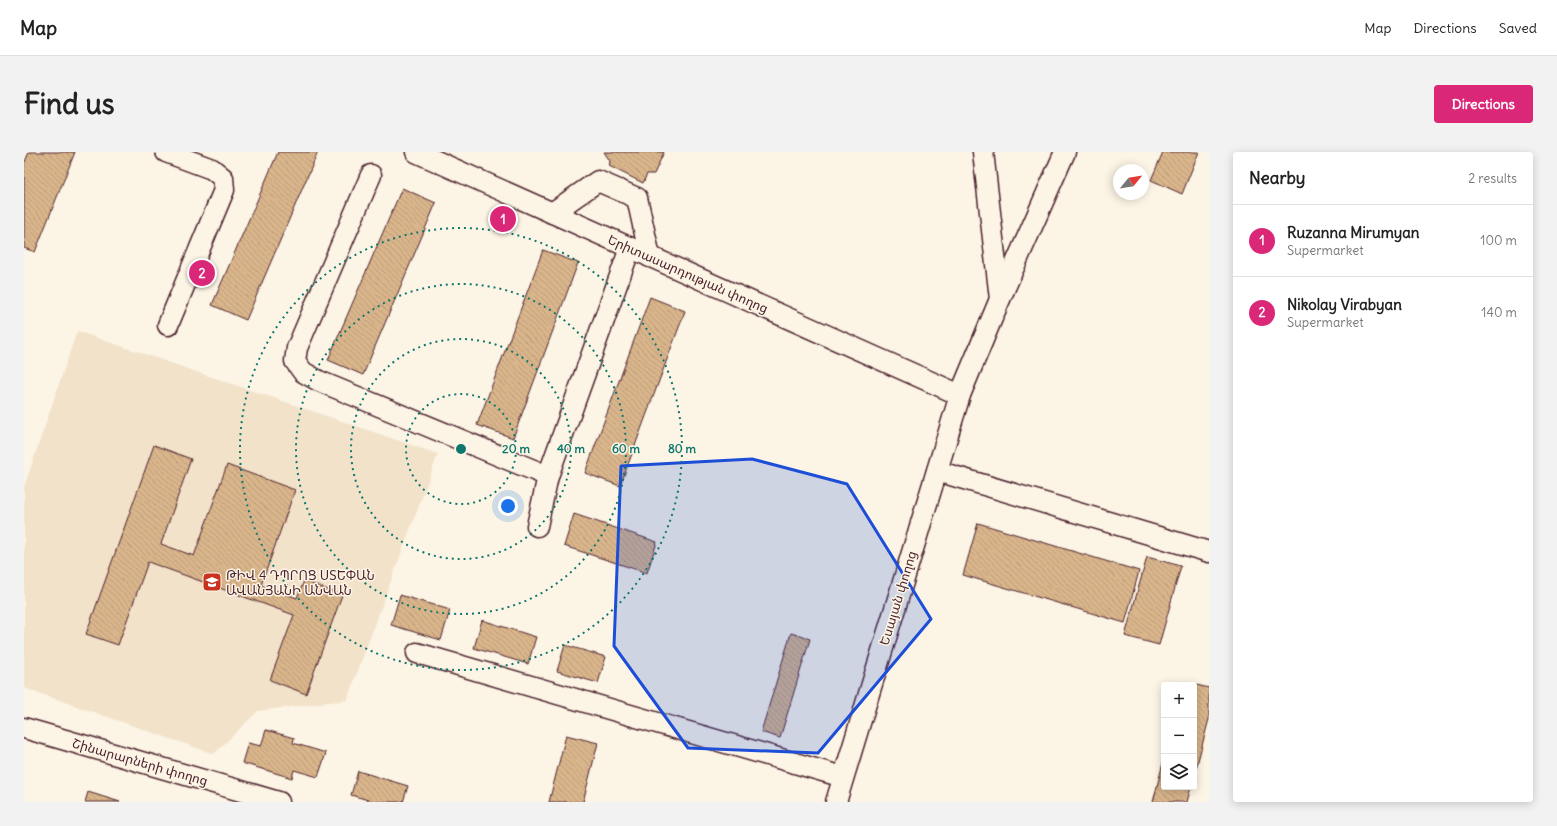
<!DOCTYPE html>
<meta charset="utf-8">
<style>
body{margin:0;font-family:Delius,"Noto Sans Armenian",sans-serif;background:#f2f2f2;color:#222}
.controls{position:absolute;right:12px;bottom:12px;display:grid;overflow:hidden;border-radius:4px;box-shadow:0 2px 10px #0003}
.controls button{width:36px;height:36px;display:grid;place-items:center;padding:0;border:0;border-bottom:1px solid #e0e0e0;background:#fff;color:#222;font:20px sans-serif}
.compass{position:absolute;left:1089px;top:12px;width:36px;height:36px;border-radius:50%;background:#fff;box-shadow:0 2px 10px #0003;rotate:60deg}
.you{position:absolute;left:484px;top:354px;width:14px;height:14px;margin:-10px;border:3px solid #fff;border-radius:50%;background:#1a73e8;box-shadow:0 0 0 6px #1a73e833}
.badge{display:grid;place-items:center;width:26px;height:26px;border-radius:50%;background:#db2777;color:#fff;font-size:13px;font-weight:700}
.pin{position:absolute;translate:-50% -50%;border:2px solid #fff;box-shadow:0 1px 4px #0006}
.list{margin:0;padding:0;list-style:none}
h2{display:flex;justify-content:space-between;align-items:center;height:52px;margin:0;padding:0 16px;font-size:17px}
h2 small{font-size:13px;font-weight:400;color:#767676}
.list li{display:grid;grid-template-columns:26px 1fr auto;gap:12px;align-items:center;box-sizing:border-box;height:72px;padding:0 16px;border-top:1px solid #e0e0e0}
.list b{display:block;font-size:15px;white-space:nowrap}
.list p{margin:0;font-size:13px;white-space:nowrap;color:#767676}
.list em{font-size:13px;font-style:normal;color:#767676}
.icon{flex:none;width:22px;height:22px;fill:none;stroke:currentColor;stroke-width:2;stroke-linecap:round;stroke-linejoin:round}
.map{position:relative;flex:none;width:1185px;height:650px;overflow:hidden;border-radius:4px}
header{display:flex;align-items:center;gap:24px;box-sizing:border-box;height:56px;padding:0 20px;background:#fff;border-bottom:1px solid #e0e0e0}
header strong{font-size:19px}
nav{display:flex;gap:22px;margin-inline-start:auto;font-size:14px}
.intro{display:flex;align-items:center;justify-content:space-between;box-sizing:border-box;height:96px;padding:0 24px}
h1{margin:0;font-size:28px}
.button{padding:10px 18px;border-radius:4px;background:#db2777;color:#fff;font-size:14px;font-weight:700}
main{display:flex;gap:24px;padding:0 24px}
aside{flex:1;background:#fff;border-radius:4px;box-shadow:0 2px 10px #0003}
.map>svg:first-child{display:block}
.built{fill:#f2e2ca}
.building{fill:url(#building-back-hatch);stroke:#4a1f2b}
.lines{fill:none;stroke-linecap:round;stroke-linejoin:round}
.minor-casing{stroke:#4a1f2b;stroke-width:23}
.minor{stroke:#fcf5e5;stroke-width:20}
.marked{fill:#1d4ed8;fill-opacity:0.2;stroke:#1d4ed8;stroke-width:3;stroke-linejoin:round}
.ring{fill:none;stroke:#0f766e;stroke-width:2;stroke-dasharray:2 4}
.labels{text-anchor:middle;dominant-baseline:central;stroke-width:3;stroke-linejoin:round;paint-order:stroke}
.street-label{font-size:13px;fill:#4a1f2b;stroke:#fcf5e5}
.poi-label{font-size:13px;fill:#4a1f2b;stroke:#fcf5e5;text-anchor:start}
.centre{fill:#0f766e;stroke:#fcf5e5;stroke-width:2}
.ring-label{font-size:12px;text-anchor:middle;font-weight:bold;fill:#0f766e;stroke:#fcf5e5;stroke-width:3;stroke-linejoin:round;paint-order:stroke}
</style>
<header>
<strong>Map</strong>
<nav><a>Map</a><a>Directions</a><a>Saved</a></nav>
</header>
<div class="intro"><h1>Find us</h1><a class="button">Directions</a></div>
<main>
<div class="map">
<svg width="1185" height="650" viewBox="0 0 1185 650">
<defs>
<pattern id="building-back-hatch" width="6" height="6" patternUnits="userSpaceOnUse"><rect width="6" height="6" fill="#d9b58b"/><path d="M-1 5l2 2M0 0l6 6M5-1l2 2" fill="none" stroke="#bc9b78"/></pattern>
</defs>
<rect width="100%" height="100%" fill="#fcf5e5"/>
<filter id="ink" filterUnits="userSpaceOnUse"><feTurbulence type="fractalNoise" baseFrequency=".025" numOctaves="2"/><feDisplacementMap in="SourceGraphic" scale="8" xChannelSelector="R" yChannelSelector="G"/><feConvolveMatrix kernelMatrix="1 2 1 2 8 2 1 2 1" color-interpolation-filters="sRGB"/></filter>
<g filter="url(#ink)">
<path class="built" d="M53 179 414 302 323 548 234 559 190 602 0 536V335Z"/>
<g class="building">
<path d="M5 0H51L11 100 0 96V12Z"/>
<path d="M254 0H294L222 168 188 153Z"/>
<path d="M580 0H640L630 22H623L619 31 585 14 586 9Z"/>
<path d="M1139 0H1175L1158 42 1127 28Z"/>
<path d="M378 36 412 51 339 223 304 208Z"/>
<path d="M519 98 554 111 489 286 453 273Z"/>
<path d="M626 145 661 159 596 334 561 321Z"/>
<path d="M130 293 167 307 137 392 170 404 203 313 271 338 237 433 273 446 280 429 318 443 282 542 246 528 270 463 124 410 94 493 62 482Z"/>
<path d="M550 362 633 390 623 421 540 394Z"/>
<path d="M954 371 1115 419 1101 471 939 423Z"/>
<path d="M1123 405 1157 414 1135 493 1101 484Z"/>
<path d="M376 443 426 458 417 488 367 473Z"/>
<path d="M458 468 512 485 504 512 450 496Z"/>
<path d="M767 481 786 487 756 586 737 580Z"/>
<path d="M541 493 582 505 574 531 533 519Z"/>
<path d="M1160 530 1185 536V567L1170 624V533H1159Z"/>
<path d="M242 578 270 586 269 591 302 601 294 625 270 618 268 626 218 611 224 591 237 594Z"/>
<path d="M542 583 574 591 559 650H525Z"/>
<path d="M1140 607V635H1167L1163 650H1129Z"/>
<path d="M334 619 384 634 379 650H351L327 643Z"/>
<path d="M64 640 96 650H61Z"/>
</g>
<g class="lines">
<defs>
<g id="minor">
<path d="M142 0 188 17 199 26 200 38 144 173"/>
<path d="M392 0 936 243"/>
<path d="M959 0 976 147"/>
<path d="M347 23 273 196 271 209 279 220 295 229 524 324"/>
<path d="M528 61 574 29 613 46 626 105"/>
<path d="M913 319 1185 400"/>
<path d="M513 374 524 324 606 96"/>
<path d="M393 501 819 625"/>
<path d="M0 576 255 650"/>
<path d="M812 650 936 243 976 147 1041 0"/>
</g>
</defs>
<use href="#minor" class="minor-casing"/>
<use href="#minor" class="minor"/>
</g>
</g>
<path class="marked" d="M728 307 823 332 907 467 794 601 664 596 590 494 597 314Z"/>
<g class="ring">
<circle cx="437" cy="297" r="55"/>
<circle cx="437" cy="297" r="110"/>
<circle cx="437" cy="297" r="165"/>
<circle cx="437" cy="297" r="221"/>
</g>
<defs>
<symbol id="school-square" viewBox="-11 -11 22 22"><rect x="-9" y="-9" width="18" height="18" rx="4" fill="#c8321e" stroke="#fcf5e5"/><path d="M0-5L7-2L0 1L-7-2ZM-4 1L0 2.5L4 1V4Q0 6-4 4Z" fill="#fff"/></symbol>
</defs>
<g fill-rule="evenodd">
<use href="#school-square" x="177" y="419" width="22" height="22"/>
</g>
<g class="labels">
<g class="street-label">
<text transform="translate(664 122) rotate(24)">Երիտասարդության փողոց</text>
<text transform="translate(874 446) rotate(-73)">Եսայան փողոց</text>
<text transform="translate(116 610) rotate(16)">Շինարարների փողոց</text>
</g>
<g class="poi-label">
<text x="202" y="423">ԹԻՎ 4 ԴՊՐՈՑ ՍՏԵՓԱՆ<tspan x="202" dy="15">ԱՎԱՆՅԱՆԻ ԱՆՎԱՆ</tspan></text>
</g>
</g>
<circle cx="437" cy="297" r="6" class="centre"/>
<g class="ring-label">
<text x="492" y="301">20 m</text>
<text x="547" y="301">40 m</text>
<text x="602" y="301">60 m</text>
<text x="658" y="301">80 m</text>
</g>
</svg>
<div class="controls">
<button>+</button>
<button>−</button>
<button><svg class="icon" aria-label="layers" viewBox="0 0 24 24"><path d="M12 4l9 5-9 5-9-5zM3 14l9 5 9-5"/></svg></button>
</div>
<svg class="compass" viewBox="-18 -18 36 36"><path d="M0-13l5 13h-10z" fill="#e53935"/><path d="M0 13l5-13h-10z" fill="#767676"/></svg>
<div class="you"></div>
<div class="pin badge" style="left:479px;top:67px">1</div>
<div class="pin badge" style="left:178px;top:121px">2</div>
</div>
<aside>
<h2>Nearby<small>2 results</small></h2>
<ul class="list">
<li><span class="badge">1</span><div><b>Ruzanna Mirumyan</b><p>Supermarket</p></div><em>100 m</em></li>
<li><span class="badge">2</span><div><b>Nikolay Virabyan</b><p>Supermarket</p></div><em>140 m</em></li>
</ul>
</aside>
</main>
